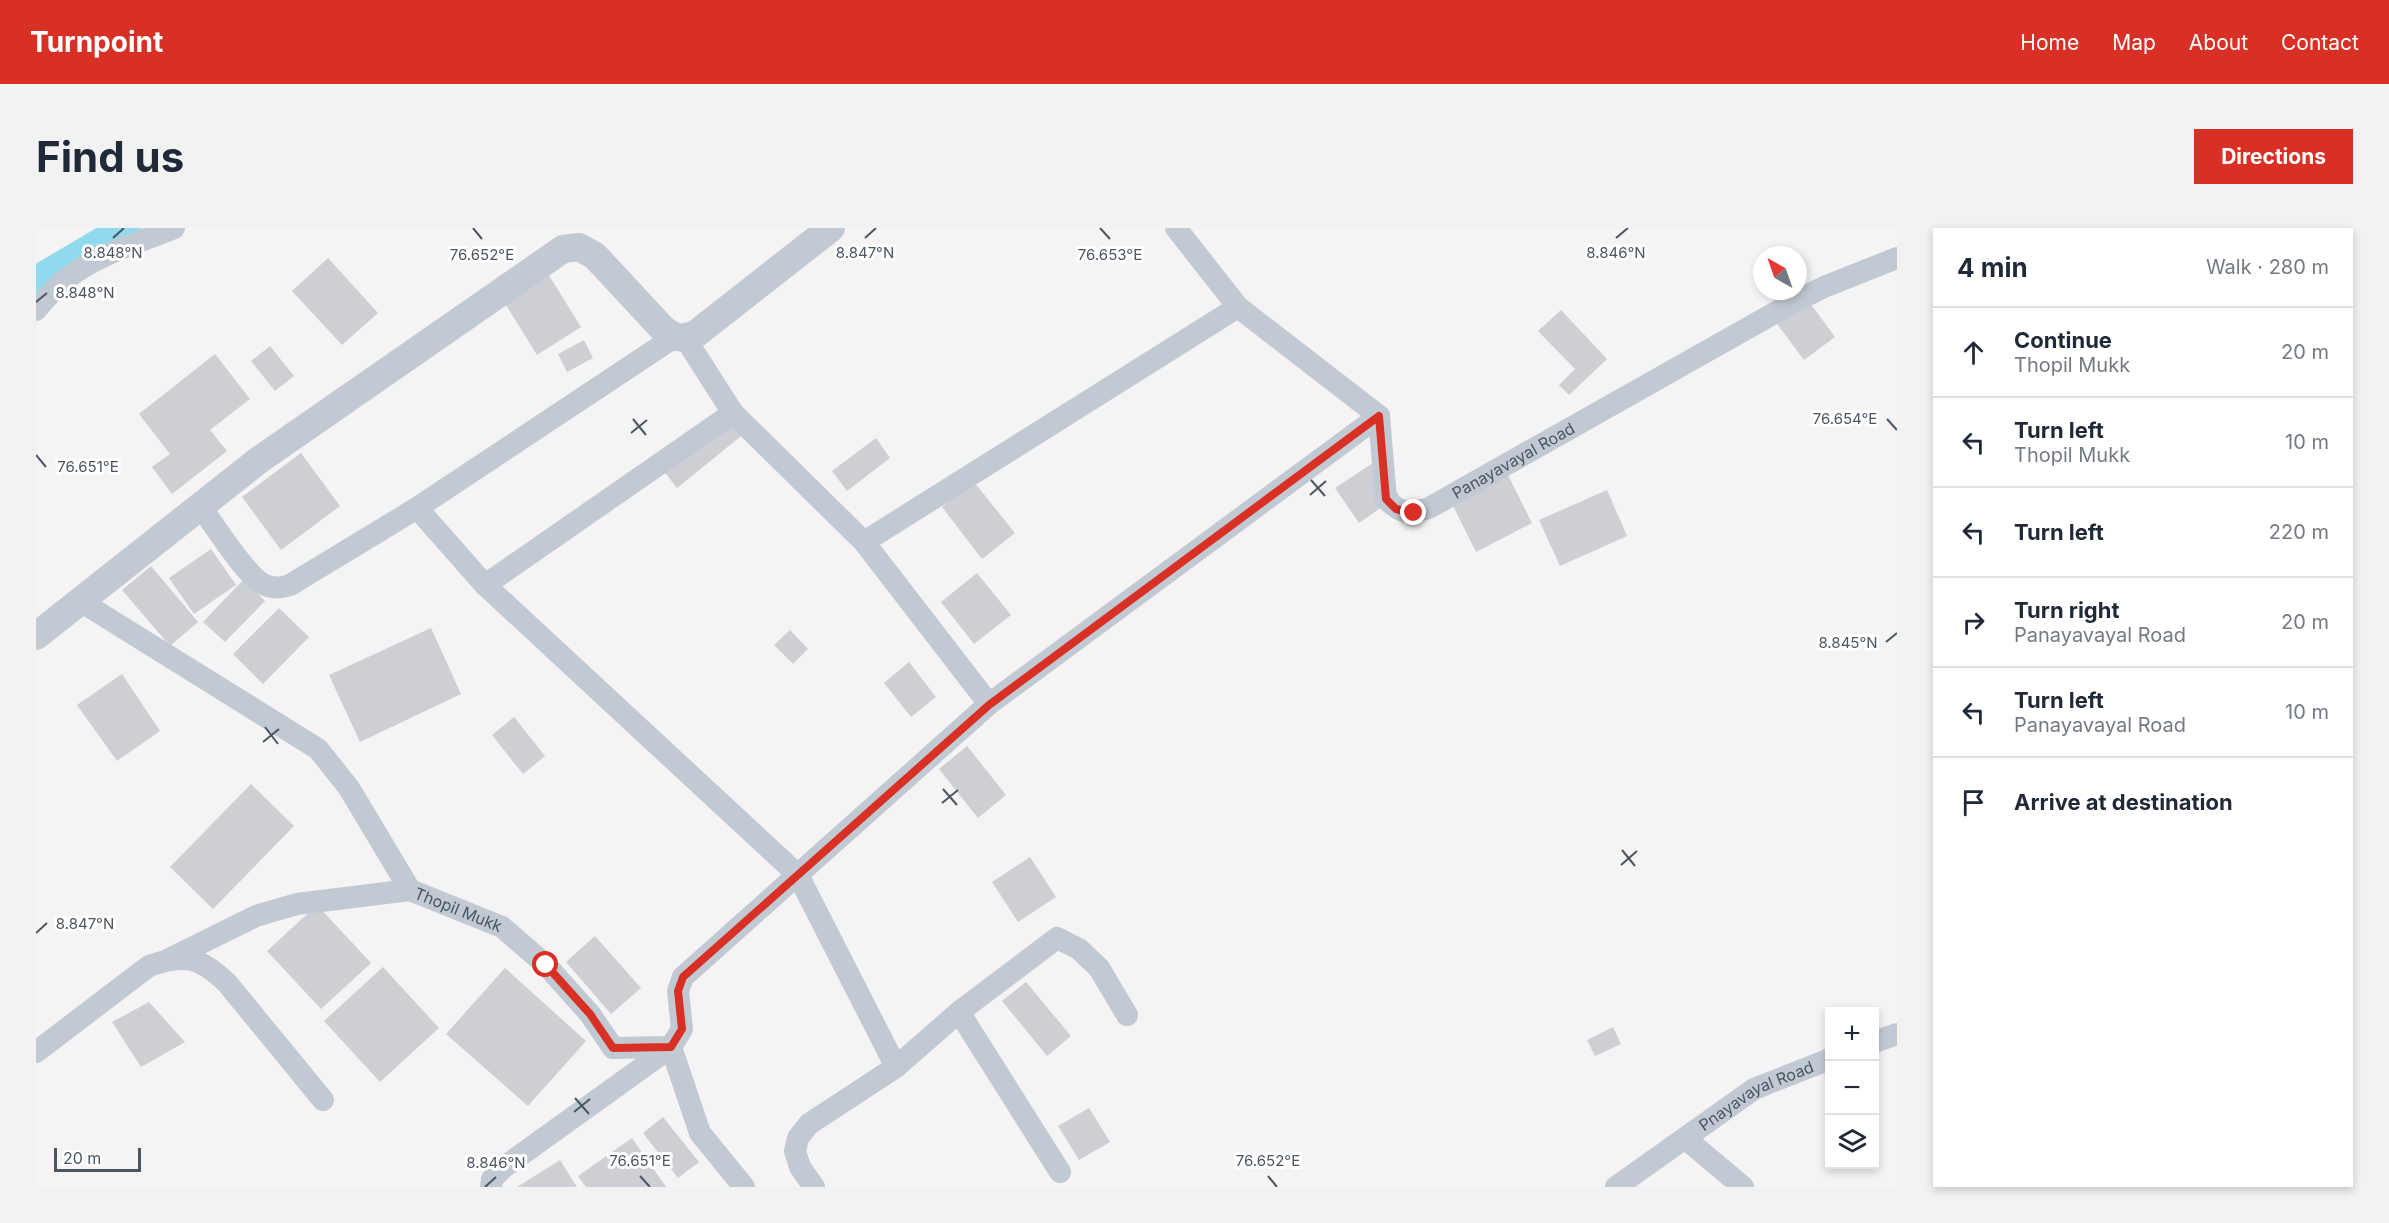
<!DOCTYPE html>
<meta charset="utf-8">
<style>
body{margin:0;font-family:Inter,sans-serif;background:#f2f2f3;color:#1f2937}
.controls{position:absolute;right:18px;bottom:18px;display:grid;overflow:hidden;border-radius:0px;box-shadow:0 3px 9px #0003}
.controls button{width:54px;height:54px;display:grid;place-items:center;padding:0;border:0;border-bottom:2px solid #e0e1e3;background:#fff;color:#1f2937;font:30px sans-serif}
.compass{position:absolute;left:1717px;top:18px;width:54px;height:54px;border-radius:50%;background:#fff;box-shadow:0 3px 9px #0003;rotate:320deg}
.scale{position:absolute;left:18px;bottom:15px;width:87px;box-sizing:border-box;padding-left:6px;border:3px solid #4a5661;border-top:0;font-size:16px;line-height:21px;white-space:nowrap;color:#4a5661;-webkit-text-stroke:4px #fff;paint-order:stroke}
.stop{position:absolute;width:18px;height:18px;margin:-14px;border:4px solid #d93025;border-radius:50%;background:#fff}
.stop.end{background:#d93025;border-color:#fff;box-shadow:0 2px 6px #0008}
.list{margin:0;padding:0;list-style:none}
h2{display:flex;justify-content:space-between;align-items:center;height:78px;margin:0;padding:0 24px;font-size:26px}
h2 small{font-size:20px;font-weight:400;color:#747a83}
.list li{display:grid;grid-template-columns:39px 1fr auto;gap:18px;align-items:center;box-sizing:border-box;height:90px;padding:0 24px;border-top:2px solid #e0e1e3}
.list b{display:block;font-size:22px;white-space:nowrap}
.list p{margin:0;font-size:20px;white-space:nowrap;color:#747a83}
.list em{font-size:20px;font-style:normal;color:#747a83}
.icon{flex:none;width:33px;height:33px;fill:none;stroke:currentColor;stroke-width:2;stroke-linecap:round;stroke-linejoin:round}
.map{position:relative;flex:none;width:1861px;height:959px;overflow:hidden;border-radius:0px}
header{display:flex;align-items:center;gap:36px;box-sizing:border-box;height:84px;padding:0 30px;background:#d93025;color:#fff}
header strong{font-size:28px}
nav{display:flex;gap:33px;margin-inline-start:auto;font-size:21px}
.intro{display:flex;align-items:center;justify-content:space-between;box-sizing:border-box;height:144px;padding:0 36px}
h1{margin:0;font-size:42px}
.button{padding:15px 27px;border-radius:0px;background:#d93025;color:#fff;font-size:21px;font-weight:700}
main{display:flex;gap:36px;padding:0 36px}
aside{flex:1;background:#fff;border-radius:0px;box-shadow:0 3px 9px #0003}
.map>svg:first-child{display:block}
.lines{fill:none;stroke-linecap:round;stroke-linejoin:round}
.canal{stroke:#90daee;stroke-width:30}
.building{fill:#cdcfd5}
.minor{stroke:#c1cad2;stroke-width:22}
.tertiary{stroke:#c1cad2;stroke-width:28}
.route{stroke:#d93025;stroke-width:8}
.ticks{fill:none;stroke:#4a5661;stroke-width:2}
.labels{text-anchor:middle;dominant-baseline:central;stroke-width:6;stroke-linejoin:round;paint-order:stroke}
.street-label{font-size:16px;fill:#4a5661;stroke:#fff}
.ticks-label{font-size:15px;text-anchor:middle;fill:#4a5661;stroke:#fff;stroke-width:6;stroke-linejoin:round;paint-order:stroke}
</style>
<header>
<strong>Turnpoint</strong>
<nav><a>Home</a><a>Map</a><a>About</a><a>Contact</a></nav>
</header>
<div class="intro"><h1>Find us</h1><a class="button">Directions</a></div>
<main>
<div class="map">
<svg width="1861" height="959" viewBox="0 0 1861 959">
<rect width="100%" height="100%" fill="#f5f3f3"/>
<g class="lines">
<path class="canal" d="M0 53 90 0"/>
</g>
<g class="building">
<path d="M292 30 342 85 306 117 256 63Z"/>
<path d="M509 41 545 99 501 127 465 69Z"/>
<path d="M1772 72 1799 109 1768 132 1741 96Z"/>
<path d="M1525 82 1571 131 1533 167 1523 157 1539 141 1502 103Z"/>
<path d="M548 112 557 130 531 144 522 126Z"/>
<path d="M234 118 258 148 239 163 215 133Z"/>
<path d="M179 126 214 171 174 202 191 223 136 266 116 239 134 226 103 186Z"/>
<path d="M693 173 715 200 641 260 620 233Z"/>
<path d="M840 210 854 230 811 263 796 243Z"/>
<path d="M265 225 304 278 245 322 206 269Z"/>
<path d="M1340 233 1363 267 1323 295 1299 260Z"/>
<path d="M1472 247 1496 295 1440 324 1416 276Z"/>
<path d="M938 254 979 305 946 331 906 279Z"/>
<path d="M1571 262 1591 308 1524 338 1503 292Z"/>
<path d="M175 321 200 357 158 386 133 350Z"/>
<path d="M115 338 162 394 134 418 86 362Z"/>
<path d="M941 345 975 387 938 416 905 374Z"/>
<path d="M208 351 229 373 189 414 167 394Z"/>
<path d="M243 380 273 409 227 456 197 426Z"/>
<path d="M395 400 425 466 324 514 293 447Z"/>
<path d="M754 402 772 421 757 436 738 417Z"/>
<path d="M873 434 900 469 875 489 848 455Z"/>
<path d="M86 446 124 503 81 533 41 477Z"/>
<path d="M478 489 509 528 487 546 456 507Z"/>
<path d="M931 518 970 567 942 590 903 541Z"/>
<path d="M215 556 258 598 177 681 134 639Z"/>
<path d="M994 629 1020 669 982 694 956 654Z"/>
<path d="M281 677 335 735 285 781 231 723Z"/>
<path d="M559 708 605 760 575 786 530 734Z"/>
<path d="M347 739 403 800 344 854 288 793Z"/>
<path d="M469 740 550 813 492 878 410 806Z"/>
<path d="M990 754 1035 808 1011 828 966 773Z"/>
<path d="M113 774 149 814 105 839 76 794Z"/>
<path d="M1577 799 1585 816 1559 828 1551 812Z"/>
<path d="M1053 880 1074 914 1043 932 1022 898Z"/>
<path d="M627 889 663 934 642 950 607 905Z"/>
<path d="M596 910 630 959H550L542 948Z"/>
<path d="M524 932 541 959H481Z"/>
</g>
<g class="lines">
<g class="minor">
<path id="s1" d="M1140 0 1202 79 1343 188 1350 271C1365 286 1373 286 1393 280L1758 74 1788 59 1861 30"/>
<path d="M0 82C11 69 22 56 37 46 67 25 104 14 138 0"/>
<path d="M649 110 697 185 828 314 953 476"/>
<path d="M164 278C178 296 209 347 227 356 237 361 244 360 254 357L381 280 637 110"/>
<path d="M381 280 449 357 762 647 860 839"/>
<path d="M828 314 1202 79"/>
<path d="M449 357 697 185"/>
<path id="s2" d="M44 373 282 521 313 560 374 662 466 699 510 737 554 786 577 820 635 819 664 905 708 959"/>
<path d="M133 731 220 688 261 676 374 662"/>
<path d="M923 784 1024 944"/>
<path d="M1838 814 1861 806"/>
<path d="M0 824 113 738C148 725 164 729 191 755L287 872"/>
<path d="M1650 911 1707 959"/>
<path d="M455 959 456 951 468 939 635 819 646 801 642 763 647 749 953 476 1343 188"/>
<path d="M778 959 764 939 759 923 762 910 773 896 860 839 923 784 1021 710 1043 721 1063 740 1091 787"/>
<path id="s3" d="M1580 959 1718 861 1794 831"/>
</g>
<path class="tertiary" d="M0 408 223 232 527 21 543 19 559 28 626 100C639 111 645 112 661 105L795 0"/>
</g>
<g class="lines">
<path class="route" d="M510 737 554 786 577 820 635 819 646 801 642 763 647 749 953 477 1343 188 1350 271 1360 281 1378 285"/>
</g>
<path class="ticks" d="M437 0 446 11M1064 0 1074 11M77 10 88 0M829 10 840 0M1580 10 1592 0M0 74 11 65M597 191 610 207M1851 191 1861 202M595 205 611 192M0 227 10 239M1275 252 1289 268M1274 267 1290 253M1850 414 1861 405M229 499 242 516M227 514 243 501M907 561 921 577M906 575 922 562M1586 622 1599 638M1585 637 1601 623M0 705 11 695M539 870 553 886M538 884 554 871M604 948 614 959M1232 948 1241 959M449 959 460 949"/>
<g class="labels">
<g class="street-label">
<text stroke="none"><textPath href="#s1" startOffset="506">Panayavayal Road</textPath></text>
<text stroke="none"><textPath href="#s2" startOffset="501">Thopil Mukk</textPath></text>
<text stroke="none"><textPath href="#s3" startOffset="168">Pnayavayal Road</textPath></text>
</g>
</g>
<g class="ticks-label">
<text x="77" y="30">8.848°N</text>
<text x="829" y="30">8.847°N</text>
<text x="1580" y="30">8.846°N</text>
<text x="446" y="32">76.652°E</text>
<text x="1074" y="32">76.653°E</text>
<text x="49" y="70">8.848°N</text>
<text x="1809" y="196">76.654°E</text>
<text x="52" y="244">76.651°E</text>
<text x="1812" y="420">8.845°N</text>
<text x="49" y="701">8.847°N</text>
<text x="604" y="938">76.651°E</text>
<text x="1232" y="938">76.652°E</text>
<text x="460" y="940">8.846°N</text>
</g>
</svg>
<div class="controls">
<button>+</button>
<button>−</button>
<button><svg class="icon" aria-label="layers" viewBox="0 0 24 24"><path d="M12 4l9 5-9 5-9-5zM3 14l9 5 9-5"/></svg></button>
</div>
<svg class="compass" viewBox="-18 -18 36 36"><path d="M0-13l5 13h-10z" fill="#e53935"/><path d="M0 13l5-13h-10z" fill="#747a83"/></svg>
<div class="scale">20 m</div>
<div class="stop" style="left:510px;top:737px"></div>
<div class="stop end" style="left:1378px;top:285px"></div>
</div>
<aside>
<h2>4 min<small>Walk · 280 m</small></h2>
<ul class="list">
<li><svg class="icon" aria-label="ahead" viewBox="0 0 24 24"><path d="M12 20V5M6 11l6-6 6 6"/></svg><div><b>Continue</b><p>Thopil Mukk</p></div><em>20 m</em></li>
<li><svg class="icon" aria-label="left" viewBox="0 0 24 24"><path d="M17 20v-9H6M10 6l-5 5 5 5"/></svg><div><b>Turn left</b><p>Thopil Mukk</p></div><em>10 m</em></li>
<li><svg class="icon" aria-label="left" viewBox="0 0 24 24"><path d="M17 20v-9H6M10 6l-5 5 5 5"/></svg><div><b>Turn left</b></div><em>220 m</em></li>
<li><svg class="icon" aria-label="right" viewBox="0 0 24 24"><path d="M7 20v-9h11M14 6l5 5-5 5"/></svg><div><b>Turn right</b><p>Panayavayal Road</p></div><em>20 m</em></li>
<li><svg class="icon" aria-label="left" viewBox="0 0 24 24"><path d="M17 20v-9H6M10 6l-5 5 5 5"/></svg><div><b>Turn left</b><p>Panayavayal Road</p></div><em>10 m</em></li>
<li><svg class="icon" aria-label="arrive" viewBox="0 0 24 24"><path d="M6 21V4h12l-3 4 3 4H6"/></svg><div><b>Arrive at destination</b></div></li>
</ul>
</aside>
</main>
